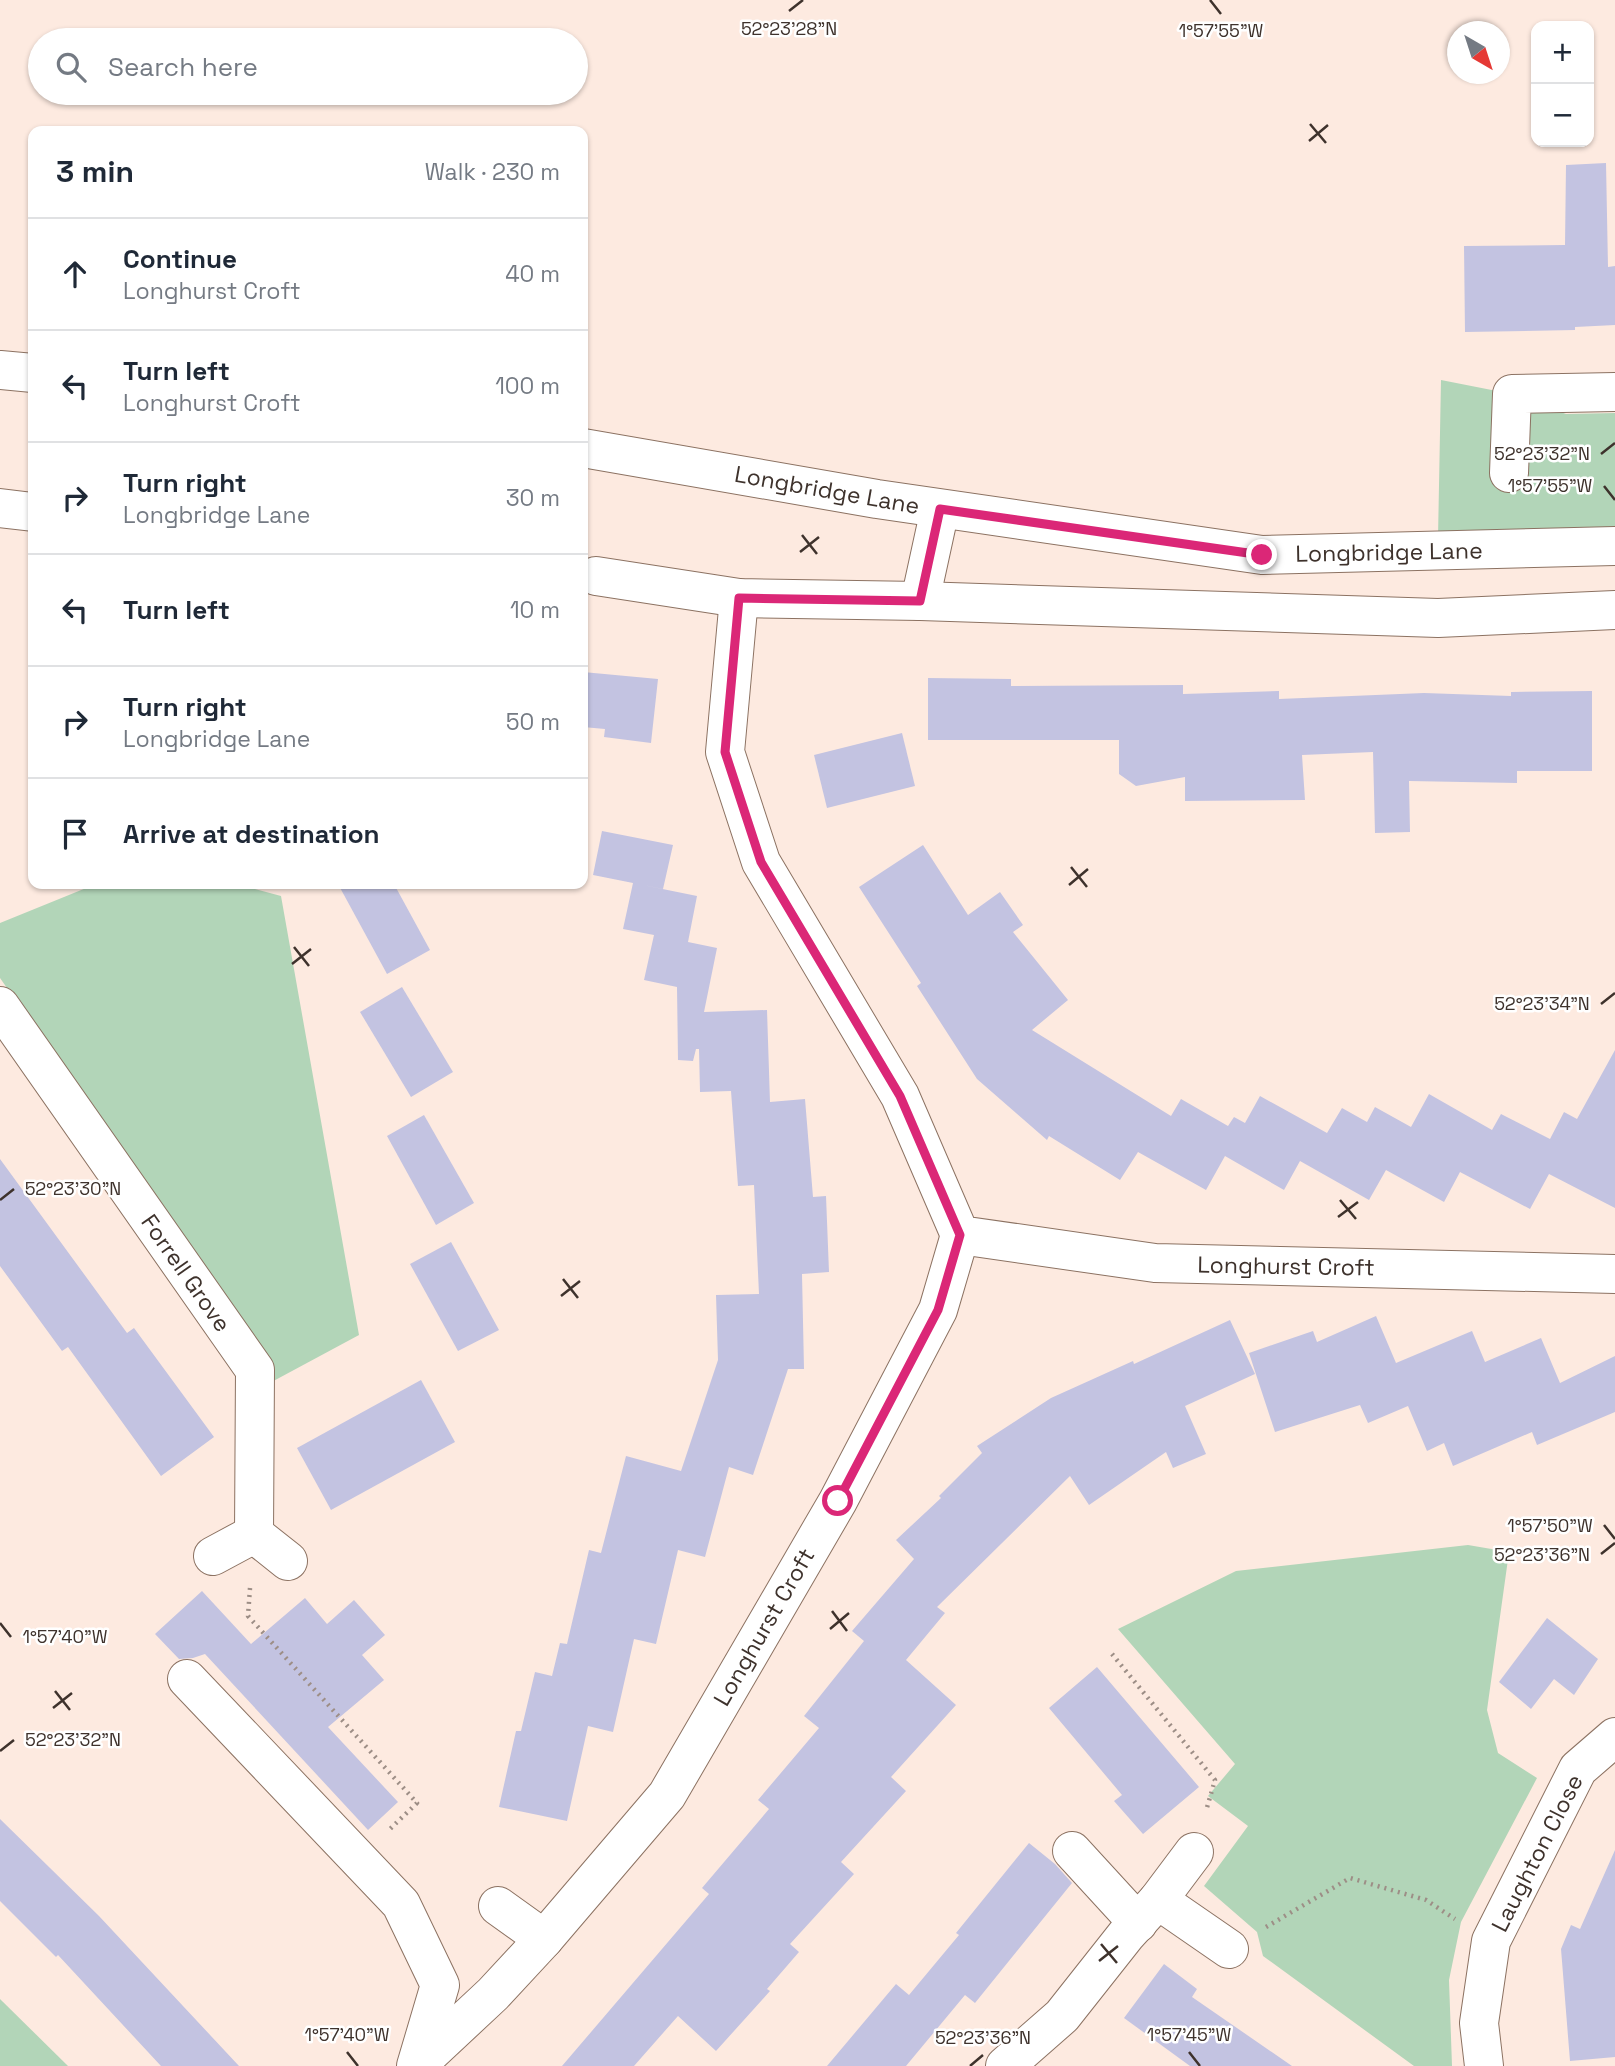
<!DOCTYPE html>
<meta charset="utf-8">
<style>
body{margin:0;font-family:"Space Grotesk",sans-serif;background:#f6f6f7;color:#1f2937}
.controls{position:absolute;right:21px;top:21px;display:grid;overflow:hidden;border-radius:14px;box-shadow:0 2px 5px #0004}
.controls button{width:63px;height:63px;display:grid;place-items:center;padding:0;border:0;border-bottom:2px solid #e0e1e3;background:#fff;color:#1f2937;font:35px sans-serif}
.compass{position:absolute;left:1447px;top:21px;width:63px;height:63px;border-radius:50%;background:#fff;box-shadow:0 2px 5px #0004;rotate:141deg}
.stop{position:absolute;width:21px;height:21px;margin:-16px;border:5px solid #db2777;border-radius:50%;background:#fff}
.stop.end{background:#db2777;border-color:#fff;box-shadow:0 2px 7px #0008}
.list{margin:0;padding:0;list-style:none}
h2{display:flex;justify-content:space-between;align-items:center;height:91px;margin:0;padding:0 28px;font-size:30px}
h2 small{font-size:23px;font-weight:400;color:#747a83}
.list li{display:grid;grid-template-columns:46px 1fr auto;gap:21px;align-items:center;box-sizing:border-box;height:112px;padding:0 28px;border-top:2px solid #e0e1e3}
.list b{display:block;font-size:26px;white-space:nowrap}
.list p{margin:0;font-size:23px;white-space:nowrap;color:#747a83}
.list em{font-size:23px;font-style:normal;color:#747a83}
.icon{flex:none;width:38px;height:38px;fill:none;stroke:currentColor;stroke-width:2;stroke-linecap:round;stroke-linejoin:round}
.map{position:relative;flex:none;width:1615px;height:2066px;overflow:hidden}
.search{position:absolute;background:#fff;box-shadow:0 2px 5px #0004;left:28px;top:28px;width:560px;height:77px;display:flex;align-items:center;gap:18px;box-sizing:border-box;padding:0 24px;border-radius:38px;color:#747a83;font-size:26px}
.panel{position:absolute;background:#fff;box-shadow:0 2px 5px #0004;left:28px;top:126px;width:560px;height:763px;border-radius:14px}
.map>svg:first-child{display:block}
.green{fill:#b2d5b8}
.building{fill:#c3c3e1}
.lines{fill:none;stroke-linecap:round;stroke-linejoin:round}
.minor-casing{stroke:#8c7262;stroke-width:40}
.major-casing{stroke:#8c7262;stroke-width:40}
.path{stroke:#9d8e86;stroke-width:4.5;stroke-dasharray:2 5;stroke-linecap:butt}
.minor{stroke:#fff;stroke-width:38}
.major{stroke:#fff;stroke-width:38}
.route{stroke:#db2777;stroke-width:9}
.ticks{fill:none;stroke:#3e322c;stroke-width:2.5}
.labels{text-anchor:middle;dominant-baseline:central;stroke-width:5;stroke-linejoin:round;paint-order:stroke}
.street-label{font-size:23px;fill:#3e322c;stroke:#fff}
.ticks-label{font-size:18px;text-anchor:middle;fill:#3e322c;stroke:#fff;stroke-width:5;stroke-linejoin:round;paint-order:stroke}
</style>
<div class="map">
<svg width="1615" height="2066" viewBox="0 0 1615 2066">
<rect width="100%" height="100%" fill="#fdeae0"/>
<g class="green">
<path d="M1441 380 1512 394 1566 414 1615 413V530L1438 538Z"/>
<path d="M96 884H237L281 896 359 1335 266 1385 259 1349 0 978V923Z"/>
<path d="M1468 1545 1509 1552 1487 1710 1498 1753 1537 1778 1461 1922 1449 1980 1452 2066H1414L1263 1956 1257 1932 1204 1886 1248 1826 1208 1796 1235 1764 1118 1629 1236 1571Z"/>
<path d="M0 1999 68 2066H0Z"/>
</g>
<g class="building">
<path d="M1606 163 1608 267 1615 266V325L1575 327V330L1465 332 1464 246 1565 245 1566 165Z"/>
<path d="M583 672 658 679 651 743 604 737 605 729 583 727Z"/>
<path d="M928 678 1011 679V686L1183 685V694L1279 691V699L1424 693 1511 696V692L1592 691V771H1517V783L1409 781 1410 832 1375 833 1373 752 1302 755 1305 800 1185 801V777L1136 786 1119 774V740H928Z"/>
<path d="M902 733 915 786 827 808 814 755Z"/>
<path d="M602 831 673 845 663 889 638 884 697 896 688 942 717 948 704 1012 767 1010 770 1102 805 1099 813 1197 826 1196 829 1272 802 1274 804 1369H788L753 1475 729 1467 705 1557 678 1550 656 1644 634 1639 613 1732 588 1726 567 1821 499 1807 516 1731H521L535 1672 552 1676 560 1643 567 1644 589 1550 601 1553 626 1456 681 1471 718 1360 716 1295 759 1294 754 1185 738 1186 731 1091 700 1092 699 1049H696L693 1061 678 1060 677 987 644 980 654 935 623 929 633 883 593 875Z"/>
<path d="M923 845 968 915 1000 892 1023 925 1013 932 1068 1000 1032 1030 1171 1116 1181 1099 1228 1126 1234 1117 1245 1123 1260 1096 1327 1133 1342 1108 1367 1122 1375 1107 1411 1127 1429 1094 1492 1130 1501 1114 1550 1139 1564 1112 1577 1119 1615 1050V1208L1549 1174 1530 1209 1460 1172 1444 1202 1386 1170 1369 1200 1300 1161 1284 1190 1225 1156 1206 1190 1138 1152 1120 1180 1049 1136 1047 1140 977 1079 917 986 921 983 859 887Z"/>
<path d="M338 884H394L430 950 387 974Z"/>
<path d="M402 987 453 1072 411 1097 360 1012Z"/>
<path d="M424 1115 474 1203 436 1225 387 1136Z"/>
<path d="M0 1159 127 1333 134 1328 214 1437 161 1476 68 1347 62 1351 0 1266Z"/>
<path d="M451 1242 499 1330 458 1351 410 1264Z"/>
<path d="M1376 1316 1396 1363 1472 1331 1485 1362 1541 1338 1560 1383 1615 1356V1412L1537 1445 1532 1432 1453 1466 1444 1443 1427 1451 1408 1406 1368 1423 1360 1405 1275 1432 1249 1353 1313 1331 1317 1342Z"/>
<path d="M1230 1320 1255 1374 1185 1406 1206 1454 1173 1468 1166 1452 1089 1505 1070 1476 937 1607 945 1613 906 1660 956 1705 891 1777 906 1791 841 1862 854 1874 790 1944 799 1952 767 1989 770 1991 716 2051 678 2016 634 2066H562L709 1894 702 1888 769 1809 758 1800 819 1728 804 1716 864 1641 852 1631 914 1559 896 1540 941 1498 939 1496 982 1453 977 1446 1051 1398 1133 1361 1134 1364Z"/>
<path d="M421 1380 455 1442 331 1510 297 1448Z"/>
<path d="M202 1591 251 1644 305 1598 327 1624 354 1600 385 1635 362 1655 384 1680 328 1727 398 1802 368 1830 205 1654 193 1658 179 1659 155 1634Z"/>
<path d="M1547 1618 1598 1659 1574 1695 1554 1679 1531 1709 1499 1682Z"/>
<path d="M1097 1667 1199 1787 1143 1834 1114 1801 1122 1795 1049 1708Z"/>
<path d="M0 1819 99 1916 239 2066H161L58 1955 56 1957 0 1901Z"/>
<path d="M1029 1843 1055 1864 1072 1883 975 2003 965 1995 906 2066H827L896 1984 909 1995 959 1935 956 1933Z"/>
<path d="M1615 1850V2057L1570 2061 1561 1949 1571 1925 1580 1929Z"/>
<path d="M1164 1964 1197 1989 1192 1997 1292 2066H1190L1124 2018Z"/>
</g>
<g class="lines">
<defs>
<g id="minor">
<path d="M1509 473 1512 394 1615 392"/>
<path d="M0 508 33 512"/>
<path d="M596 576 739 598 920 601 1438 618 1615 610"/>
<path d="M739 598 725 752 761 862 900 1096 960 1235 1155 1263 1615 1274"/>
<path d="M920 601 940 509"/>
<path d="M0 1006 255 1370 254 1534 288 1561"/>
<path d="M213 1556 254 1534"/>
<path d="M187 1679 401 1904 440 1985 416 2066"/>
<path d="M1072 1851 1138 1923"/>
<path d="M1158 1900 1194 1852"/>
<path d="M498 1906 544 1939 667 1795 838 1501 938 1310 960 1235"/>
<path d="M417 2065 493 1994 544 1939"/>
<path d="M1005 2066 1062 2016 1126 1935 1158 1900 1229 1949"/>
<path d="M1484 2066 1479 2023 1491 1941 1578 1769 1615 1737"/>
</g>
<g id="major">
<path d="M0 370 33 373"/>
<path d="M583 448 877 499 1262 555 1615 546"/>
</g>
</defs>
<use href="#minor" class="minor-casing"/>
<use href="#major" class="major-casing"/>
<g class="path">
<path d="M250 1588 248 1616 417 1803 389 1830"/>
<path d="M1112 1654 1215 1780 1206 1811"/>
<path d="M1266 1927 1350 1878 1426 1900 1455 1919"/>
</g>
<use href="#minor" class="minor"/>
<use href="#major" class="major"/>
</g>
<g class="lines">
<path class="route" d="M838 1501 938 1310 960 1235 900 1096 761 862 725 752 739 598 920 601 940 509 1262 555"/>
</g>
<path class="ticks" d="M1210 0 1221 14M789 11 803 0M1310 124 1326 143M1309 141 1328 125M1601 454 1615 443M1604 486 1615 500M802 535 817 554M800 552 819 537M1071 867 1087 887M1069 885 1088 869M294 947 309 966M292 964 311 949M1601 1004 1615 993M0 1200 14 1189M1340 1200 1356 1219M1338 1217 1358 1202M563 1279 578 1298M561 1296 580 1281M1604 1525 1615 1539M1601 1554 1615 1543M832 1611 847 1631M0 1623 11 1637M830 1629 849 1613M55 1691 70 1710M53 1708 72 1693M0 1751 14 1740M1101 1944 1117 1963M1099 1961 1118 1946M347 2052 358 2066M1189 2052 1200 2066M970 2066 983 2055"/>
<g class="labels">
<g class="street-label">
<text transform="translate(827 490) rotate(10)">Longbridge Lane</text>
<text transform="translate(1389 552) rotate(-1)">Longbridge Lane</text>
<text transform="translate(1286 1266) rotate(1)">Longhurst Croft</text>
<text transform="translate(186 1273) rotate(55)">Forrell Grove</text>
<text transform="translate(764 1627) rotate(-60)">Longhurst Croft</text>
<text transform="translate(1537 1853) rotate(-63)">Laughton Close</text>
</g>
</g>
<g class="ticks-label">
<text x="789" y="35">52°23'28"N</text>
<text x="1221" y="37">1°57'55"W</text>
<text x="1542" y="460">52°23'32"N</text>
<text x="1550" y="492">1°57'55"W</text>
<text x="1542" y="1010">52°23'34"N</text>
<text x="73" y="1195">52°23'30"N</text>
<text x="1550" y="1532">1°57'50"W</text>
<text x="1542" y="1561">52°23'36"N</text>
<text x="65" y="1643">1°57'40"W</text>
<text x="73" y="1746">52°23'32"N</text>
<text x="347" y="2041">1°57'40"W</text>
<text x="1189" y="2041">1°57'45"W</text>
<text x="983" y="2044">52°23'36"N</text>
</g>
</svg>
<div class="controls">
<button>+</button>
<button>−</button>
</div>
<svg class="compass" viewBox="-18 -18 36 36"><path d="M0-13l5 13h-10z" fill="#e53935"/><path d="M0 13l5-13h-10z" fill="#747a83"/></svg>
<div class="stop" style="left:838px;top:1501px"></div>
<div class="stop end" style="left:1262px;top:555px"></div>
<div class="search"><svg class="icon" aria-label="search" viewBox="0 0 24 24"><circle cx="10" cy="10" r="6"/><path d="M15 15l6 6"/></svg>Search here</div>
<section class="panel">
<h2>3 min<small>Walk · 230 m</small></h2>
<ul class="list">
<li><svg class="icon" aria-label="ahead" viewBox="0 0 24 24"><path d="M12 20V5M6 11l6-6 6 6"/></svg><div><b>Continue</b><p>Longhurst Croft</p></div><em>40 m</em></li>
<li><svg class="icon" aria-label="left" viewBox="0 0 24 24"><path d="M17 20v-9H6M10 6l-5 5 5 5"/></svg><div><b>Turn left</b><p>Longhurst Croft</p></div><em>100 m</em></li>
<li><svg class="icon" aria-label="right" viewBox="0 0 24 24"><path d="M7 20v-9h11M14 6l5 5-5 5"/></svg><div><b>Turn right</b><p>Longbridge Lane</p></div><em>30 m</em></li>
<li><svg class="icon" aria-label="left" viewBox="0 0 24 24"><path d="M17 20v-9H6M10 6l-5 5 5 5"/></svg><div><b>Turn left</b></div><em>10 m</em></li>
<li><svg class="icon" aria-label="right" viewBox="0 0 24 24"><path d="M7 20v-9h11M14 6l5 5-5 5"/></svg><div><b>Turn right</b><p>Longbridge Lane</p></div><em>50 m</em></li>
<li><svg class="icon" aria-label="arrive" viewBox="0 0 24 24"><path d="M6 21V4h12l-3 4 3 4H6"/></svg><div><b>Arrive at destination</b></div></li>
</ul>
</section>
</div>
